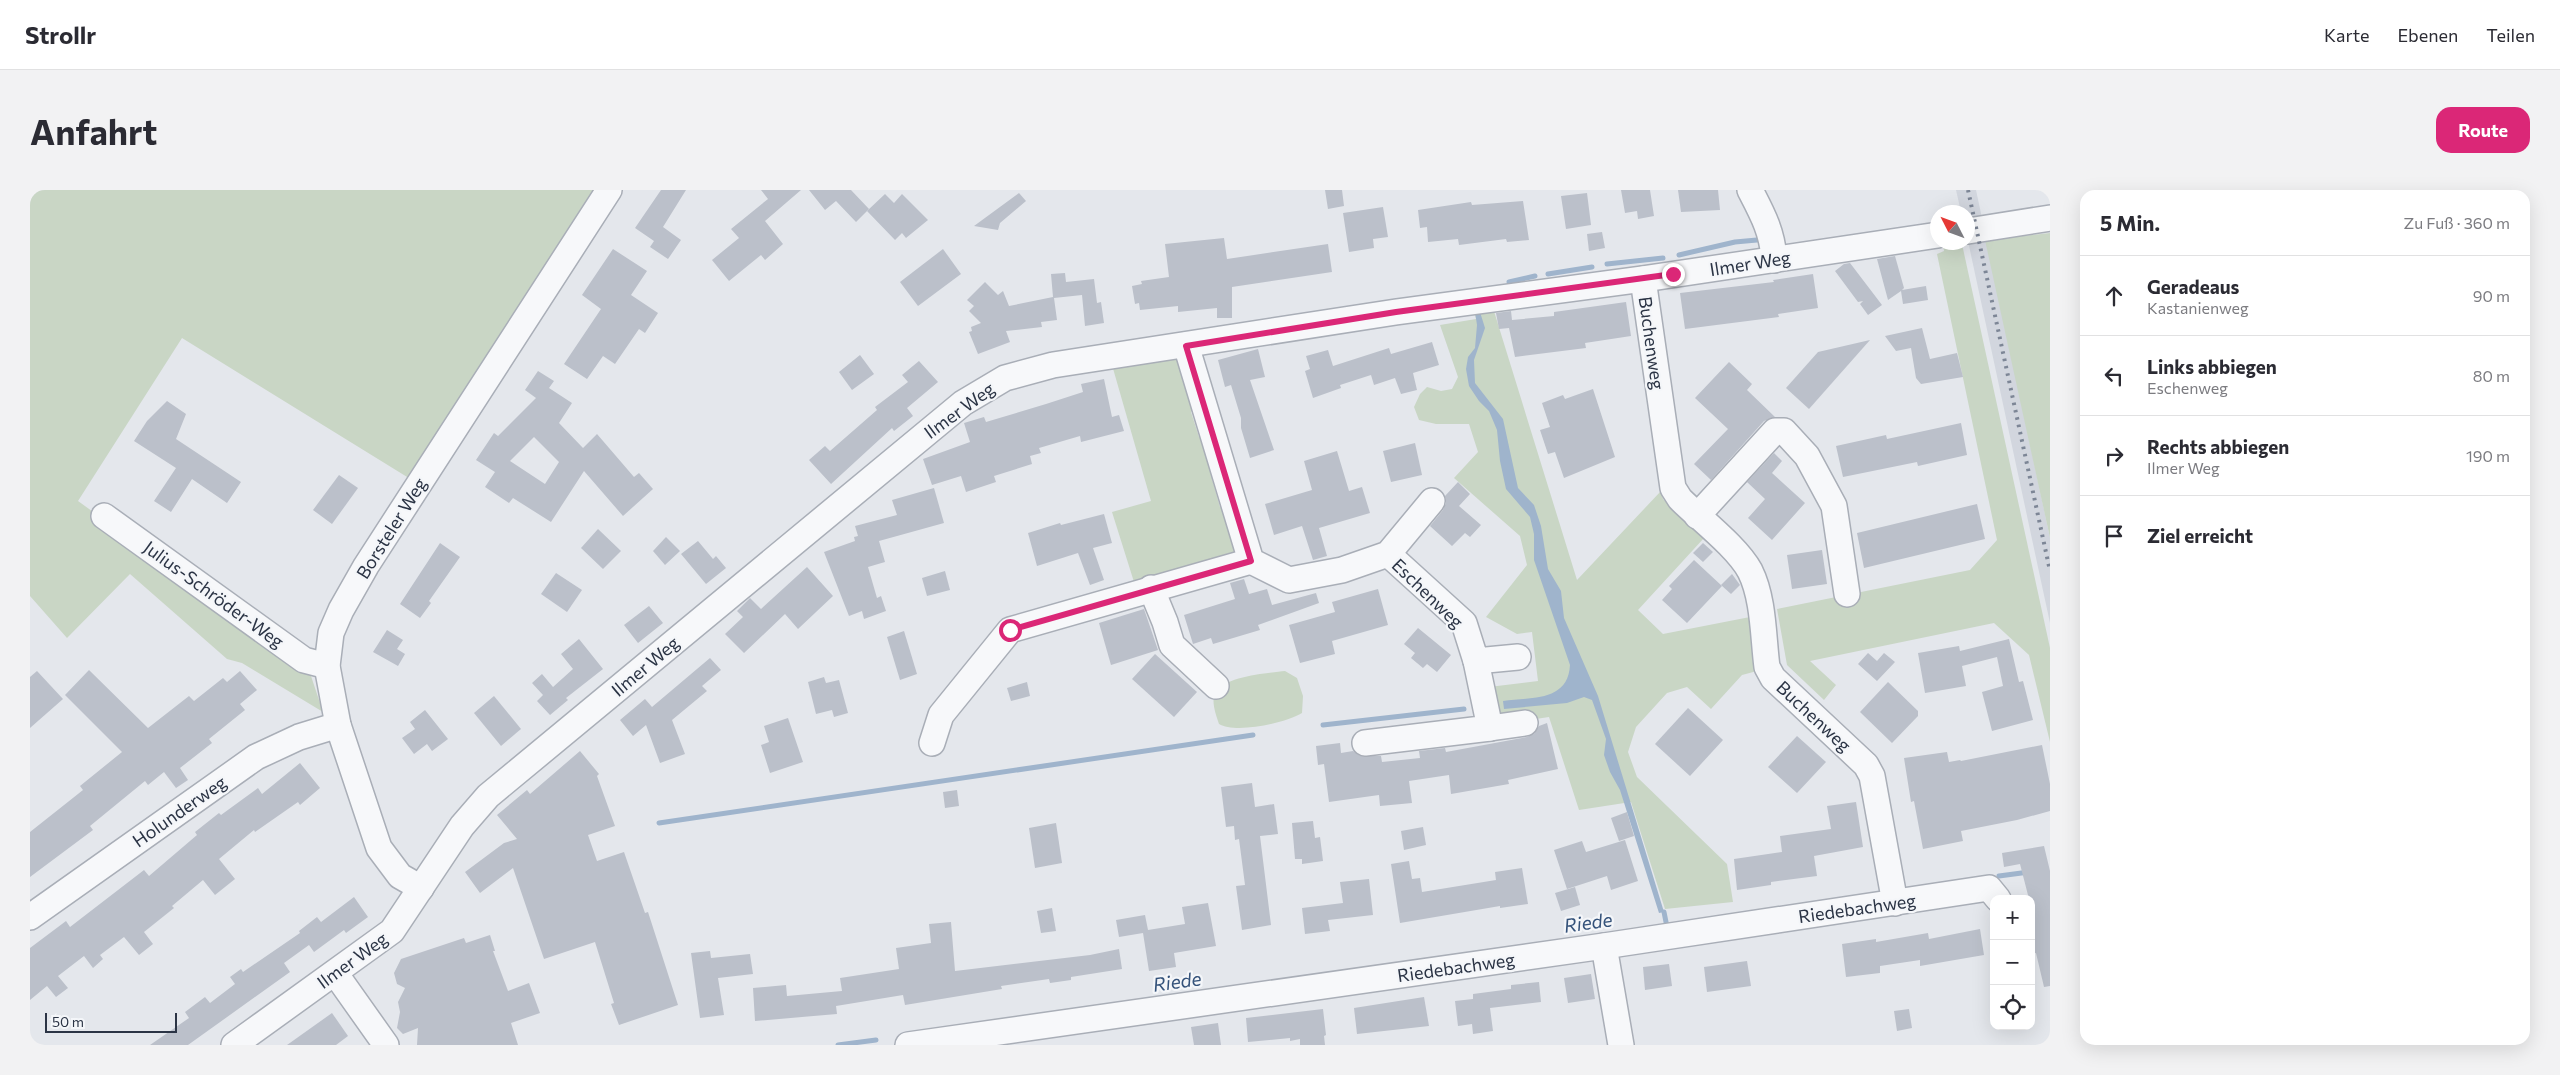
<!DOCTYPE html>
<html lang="de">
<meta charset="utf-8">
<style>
body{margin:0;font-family:Commissioner,sans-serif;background:#f2f2f3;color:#2b2b33}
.controls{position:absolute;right:15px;bottom:15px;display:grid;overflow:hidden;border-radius:10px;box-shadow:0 5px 20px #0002}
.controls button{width:45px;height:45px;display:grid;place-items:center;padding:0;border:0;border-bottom:1px solid #e1e1e2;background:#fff;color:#2b2b33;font:25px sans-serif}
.compass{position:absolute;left:1900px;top:15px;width:45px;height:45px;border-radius:50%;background:#fff;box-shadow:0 5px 20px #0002;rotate:312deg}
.scale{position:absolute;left:15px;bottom:12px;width:132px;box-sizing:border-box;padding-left:5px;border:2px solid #2b3445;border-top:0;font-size:14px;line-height:18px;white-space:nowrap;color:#2b3445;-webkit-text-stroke:4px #f4f6f9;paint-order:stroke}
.stop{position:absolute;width:15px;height:15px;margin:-11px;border:4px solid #db2777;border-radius:50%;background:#fff}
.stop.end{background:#db2777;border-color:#fff;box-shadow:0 1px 5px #0008}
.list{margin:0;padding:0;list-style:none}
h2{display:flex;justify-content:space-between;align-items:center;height:65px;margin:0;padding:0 20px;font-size:21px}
h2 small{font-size:16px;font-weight:400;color:#7c7c81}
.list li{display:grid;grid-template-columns:32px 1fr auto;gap:15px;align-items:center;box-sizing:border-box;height:80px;padding:0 20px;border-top:1px solid #e1e1e2}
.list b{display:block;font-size:19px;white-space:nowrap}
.list p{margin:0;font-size:16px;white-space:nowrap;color:#7c7c81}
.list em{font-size:16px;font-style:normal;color:#7c7c81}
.icon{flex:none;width:28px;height:28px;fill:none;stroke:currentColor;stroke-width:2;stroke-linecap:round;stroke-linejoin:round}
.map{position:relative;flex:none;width:2020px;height:855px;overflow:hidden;border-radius:15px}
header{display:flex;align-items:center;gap:30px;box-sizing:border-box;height:70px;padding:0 25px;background:#fff;border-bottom:1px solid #e1e1e2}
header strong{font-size:24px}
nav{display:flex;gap:28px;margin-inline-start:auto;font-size:18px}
.intro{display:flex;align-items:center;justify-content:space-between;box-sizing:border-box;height:120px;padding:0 30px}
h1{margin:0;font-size:35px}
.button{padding:12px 22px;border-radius:15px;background:#db2777;color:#fff;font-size:18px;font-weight:700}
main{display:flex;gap:30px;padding:0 30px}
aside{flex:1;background:#fff;border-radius:15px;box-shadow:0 5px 20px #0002}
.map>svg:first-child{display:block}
.built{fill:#d2d6de}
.green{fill:#c9d6c5}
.water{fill:#9fb4cc}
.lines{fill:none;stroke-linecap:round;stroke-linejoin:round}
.stream{stroke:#9fb4cc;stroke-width:5}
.building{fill:#bbc0ca;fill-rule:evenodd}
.minor-casing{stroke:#a9aeb7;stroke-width:28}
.minor{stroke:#f7f8fa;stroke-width:25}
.rail{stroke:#7d8696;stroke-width:4;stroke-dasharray:2.5 5;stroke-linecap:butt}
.route{stroke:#db2777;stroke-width:6}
.labels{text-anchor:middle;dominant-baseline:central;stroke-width:4.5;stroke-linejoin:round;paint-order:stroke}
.street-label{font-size:18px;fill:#2b3445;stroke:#f4f6f9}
.water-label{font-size:19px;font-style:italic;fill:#34527a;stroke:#f4f6f9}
</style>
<header>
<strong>Strollr</strong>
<nav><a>Karte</a><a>Ebenen</a><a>Teilen</a></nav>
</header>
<div class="intro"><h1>Anfahrt</h1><a class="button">Route</a></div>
<main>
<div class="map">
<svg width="2020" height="855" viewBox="0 0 2020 855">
<rect width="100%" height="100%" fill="#e4e7ec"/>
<path class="built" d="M1926 0H1946L2020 348V433L1938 51V22H1931Z"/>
<g class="green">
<path d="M0 0H571L382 290 152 148 48 311 278 477 293 522 212 473 197 469 100 384 37 448 0 406Z"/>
<path d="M2020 43V348L1955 50Z"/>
<path d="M1932 54 2020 458V552L1999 465 1964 433 1780 471 1806 495 1794 510 1757 475 1747 419 1940 380 1967 350 1907 64 1914 61 1913 55Z"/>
<path d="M1463 118 1547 390 1631 301 1633 309 1674 348 1608 420 1633 444 1720 427 1727 481 1712 485 1681 519 1657 497 1637 503 1606 537 1598 562 1607 587 1697 674 1703 712 1635 719 1601 612 1549 620 1519 527 1485 532H1464L1459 497 1508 491 1502 442 1487 444 1456 427 1497 375 1490 346 1424 288 1448 262 1439 234H1406L1389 230 1384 217 1390 204 1397 197 1411 201 1422 199 1428 187 1410 135 1446 129 1444 121Z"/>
<path d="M1148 163 1164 218 1161 222 1169 247 1174 249 1185 284 1182 289 1190 317 1195 320 1206 361 1104 392 1082 322 1121 311 1082 175Z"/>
<path d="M1255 481 1267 488 1273 506 1272 523C1256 533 1206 544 1189 534 1186 525 1181 512 1185 503 1194 486 1238 483 1255 481Z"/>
</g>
<path class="water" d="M1445 122H1450L1455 138 1444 170 1445 193 1473 229 1488 298 1504 315 1511 336 1518 379 1531 401 1534 428 1568 506 1634 722 1629 723 1590 600 1580 582 1574 565 1576 549 1562 510 1554 507 1537 513 1474 519 1473 511C1501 507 1538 512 1540 475L1504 370V344L1500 327 1476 299 1470 271 1467 240 1459 221 1449 211 1439 196 1436 179 1438 167 1445 158 1447 135Z"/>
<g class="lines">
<g class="stream">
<path d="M1649 65 1705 52 1727 50"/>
<path d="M1577 74 1633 68"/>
<path d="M1518 84 1562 77"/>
<path d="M1479 92 1505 86"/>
<path d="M1293 535 1434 519"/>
<path d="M629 633 1223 545"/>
<path d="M1969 686 1999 682"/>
<path d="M1634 722 1637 737"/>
<path d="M808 855 846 850"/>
</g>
</g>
<g class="building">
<path d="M631 0H656L633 37 651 50 638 69 620 57 624 51 605 38Z"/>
<path d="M731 0H771L735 31 753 54 735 70 731 65 699 91 682 70 709 48 701 39 738 9Z"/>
<path d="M779 0H821L839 19 826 32 806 11 795 20Z"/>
<path d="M1295 0H1312L1314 16 1298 19Z"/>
<path d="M1591 0H1620L1624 26 1608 29 1607 21 1595 23Z"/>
<path d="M1648 0H1688L1690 20 1651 22Z"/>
<path d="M989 3 996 11 970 33 968 40 944 36Z"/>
<path d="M1557 3 1561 35 1536 39 1531 6Z"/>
<path d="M855 4 864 13 872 4 898 30 876 48 872 43 865 50 837 21Z"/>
<path d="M1493 11 1499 50 1477 52 1476 49 1429 55 1428 49 1398 52 1397 37 1390 38 1388 20 1441 12 1442 15Z"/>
<path d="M1353 17 1358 47 1343 49 1344 58 1319 62 1313 23Z"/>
<path d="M1572 42 1575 58 1559 61 1557 44Z"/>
<path d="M1194 48 1197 69 1298 54 1302 82 1202 97V128H1187V118L1148 122V116L1110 120 1109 113 1105 114 1102 96 1112 94 1111 91 1139 87 1135 54Z"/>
<path d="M583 59 617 81 601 105 628 123 615 143 609 139 585 174 573 166 557 189 534 174 571 119 552 105Z"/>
<path d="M913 59 931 84 888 116 870 92Z"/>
<path d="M1865 66 1874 98 1872 100 1896 96 1898 110 1873 114 1871 101 1858 110 1847 69Z"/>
<path d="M1820 73 1852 115 1838 125 1830 114 1833 111 1828 112 1805 81 1814 74Z"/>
<path d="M1035 83 1036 92 1064 89 1067 113 1071 112 1074 133 1055 136 1052 105 1024 108 1027 130 1011 132 1012 137 976 141 980 152 948 164 939 142 942 141 941 137 951 133 939 121 944 116 937 110 955 92 968 105 973 101 979 116 1023 107 1021 84Z"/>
<path d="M1783 84 1788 118 1748 124 1749 127 1655 139 1650 103 1744 92 1743 90Z"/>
<path d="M1596 112 1601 146 1555 153 1556 158 1485 167 1479 138 1469 139 1466 123 1481 121 1482 130 1524 126V122Z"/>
<path d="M1892 138 1900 169 1927 163 1933 187 1891 194 1886 188 1881 158 1866 161 1855 146Z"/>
<path d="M1840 150 1779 219 1756 198 1788 162Z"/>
<path d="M1402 152 1409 175 1383 183 1387 200 1371 204 1365 188 1344 195 1341 185 1310 195 1311 198 1283 208 1275 181 1280 179 1276 166 1298 160 1303 176 1359 158 1361 164Z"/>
<path d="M1228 159 1235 187 1220 190 1244 260 1220 268 1211 238V228L1201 195 1195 197 1188 170Z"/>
<path d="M830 165 844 184 822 200 809 182Z"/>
<path d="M889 171 908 192 877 218 883 226 864 241 862 238 801 294 779 270 795 256 800 261 847 220 845 217 878 192 872 185Z"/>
<path d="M1699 172 1722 194 1717 200 1745 227 1734 231 1681 290 1664 274 1698 239 1665 208Z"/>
<path d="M508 181 524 191 519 198 542 213 529 233 553 258 567 244 604 287 609 283 623 299 593 326 554 281 521 332 483 308 479 313 455 297 465 282 446 270 464 243 468 246 506 208 495 200ZM504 247 529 272 515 294 480 271Z"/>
<path d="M1074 189 1082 227 1089 225 1094 241 1051 252 1050 246 1009 258 1011 263 1000 266 1002 274 964 286 966 292 936 302 931 286 902 295 893 269 940 252 934 233 954 227 956 232 1016 214 1053 202 1051 194Z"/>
<path d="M1563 199 1585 267 1534 288 1525 262 1518 264 1510 240 1520 237 1512 213 1533 205 1535 209Z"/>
<path d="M137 211 156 224 146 249 211 292 197 313 162 289 141 322 124 311 146 278 104 251 117 231Z"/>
<path d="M1931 233 1937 265 1888 276 1887 272 1813 287 1806 256 1856 245 1857 249Z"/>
<path d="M1385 253 1392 285 1361 292 1353 261Z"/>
<path d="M1307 261 1319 301 1332 297 1340 323 1289 338 1297 366 1283 370 1272 336 1244 345 1235 314 1282 300 1274 271Z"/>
<path d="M1744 263 1752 271 1742 283 1775 313 1742 350 1718 328 1735 309 1717 292Z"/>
<path d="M309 285 328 298 302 334 283 320Z"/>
<path d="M1428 292 1440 304 1429 316 1451 335 1440 347 1435 343 1422 356 1400 336 1413 320 1416 313 1415 306Z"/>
<path d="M904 298 914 333 849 351 855 372 838 377 847 408 851 406 856 421 834 429 832 421 819 426 794 362 825 351 824 347 828 346 825 336 867 325 862 310Z"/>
<path d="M1947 314 1955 349 1834 378 1827 343Z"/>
<path d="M1074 324 1082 353 1063 358 1074 390 1060 395 1048 363 1007 376 998 343 1030 333 1031 335Z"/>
<path d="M568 339 591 361 573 379 551 358Z"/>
<path d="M636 347 650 361 635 375 623 361Z"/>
<path d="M668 351 683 369 686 366 696 378 676 394 651 364Z"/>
<path d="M410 353 430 367 399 411 401 413 390 428 370 414Z"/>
<path d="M1673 353 1683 362 1673 372 1663 363Z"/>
<path d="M1792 360 1797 394 1762 399 1757 365Z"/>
<path d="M1664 370 1692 396 1657 433 1632 410 1642 399 1639 396Z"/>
<path d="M777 377 803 406 768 439 755 424 714 463 695 444 713 427 707 421 720 408 731 419Z"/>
<path d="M915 381 920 400 897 406 892 388Z"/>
<path d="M526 383 552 400 537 422 511 404Z"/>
<path d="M1702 384 1710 395 1701 404 1691 395Z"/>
<path d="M1214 389 1219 404 1237 399 1242 415 1286 403 1289 413 1228 435 1230 440 1183 454 1181 448 1163 454 1154 425 1205 409 1200 393Z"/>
<path d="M1348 399 1358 435 1302 451 1305 464 1270 473 1259 435 1305 422 1302 412Z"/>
<path d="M619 416 633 433 608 453 594 435Z"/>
<path d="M1114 419 1128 460 1081 475 1069 433Z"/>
<path d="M1388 438 1421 465 1407 482 1397 474 1393 478 1381 468 1385 463 1374 454Z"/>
<path d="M357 440 373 450 367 459 375 464 368 476 343 462Z"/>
<path d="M874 441 887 484 870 490 857 447Z"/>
<path d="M549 449 573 479 536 508 538 510 520 525 507 511 513 505 502 493 512 484 523 497 543 479 531 464Z"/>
<path d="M1979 449 1989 492 1993 491 2003 530 1962 541 1952 502 1973 496 1967 467 1932 476 1936 496 1895 503 1888 463 1929 456 1930 461Z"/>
<path d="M1838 463 1847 471 1854 463 1865 472 1847 491 1828 474Z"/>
<path d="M1125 464 1167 502 1144 527 1102 489Z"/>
<path d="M680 468 691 480 672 496 677 501 642 530 655 564 630 573 616 535 603 546 590 530 615 509 622 517Z"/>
<path d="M59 480 118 538 159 506 164 511 193 488 197 492 210 481 227 500 210 514 215 520 179 549 182 553 150 578 158 590 146 598 134 582 118 595 115 591 60 636 63 640 0 687V642L53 600 50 596 92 562 35 505Z"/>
<path d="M7 481 33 509 0 538V487Z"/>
<path d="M794 487 796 493 809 490 818 523 804 527 802 520 786 524 778 492Z"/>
<path d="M997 492 1000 506 981 511 977 498Z"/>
<path d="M1858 492 1888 521V526L1862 553 1830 522Z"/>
<path d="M464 506 491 539 471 556 444 523Z"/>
<path d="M1658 518 1693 550 1660 586 1625 554Z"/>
<path d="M395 520 418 549 402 561 397 554 384 564 372 548 385 539 380 532Z"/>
<path d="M758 528 773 572 740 583 731 555 739 552 734 536Z"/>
<path d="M1517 533 1528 579 1478 590 1479 594 1421 604 1419 585 1379 591 1382 613 1350 616 1349 605 1299 612 1294 574 1288 575 1286 556 1310 553 1311 563 1323 561 1330 566H1351L1352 572 1390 568 1389 561 1415 558 1416 562 1497 547 1504 544 1509 536Z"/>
<path d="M1767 546 1796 572 1767 603 1738 577Z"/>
<path d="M2012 555 2020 594V621L1987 630 1931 641 1933 651 1893 659 1884 611 1881 612 1874 568 1917 562 1919 572 1930 570 1931 571Z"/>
<path d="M550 561 569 584 567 586 585 636 558 645 567 671 594 662 615 723 618 722 648 815 589 835 581 814 584 813 565 752 514 769 483 678 450 703 435 682 474 653 487 649 467 625 497 600 500 604Z"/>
<path d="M270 573 290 598 270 615 268 612 225 642 224 640 189 669 205 689 185 705 173 690 142 716 144 718 114 742 123 754 109 765 94 747 70 765 73 769 63 778 54 766 28 786 38 798 26 807 17 796 0 810V758L36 731 40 737 114 680 119 686 167 645 165 642 189 623 191 625 228 598 232 604Z"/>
<path d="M1222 593 1225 617 1244 614 1248 644 1230 646 1241 735 1212 740 1206 696 1215 695 1209 649 1205 650 1204 636 1196 637 1191 597Z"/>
<path d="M927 600 929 616 915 618 913 602Z"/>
<path d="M1826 612 1833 657 1784 666 1787 686 1741 692V695L1707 700 1704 669 1752 662 1750 646 1801 639 1797 616Z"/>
<path d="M1597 622 1604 646 1589 651 1581 628Z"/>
<path d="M1283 631 1285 648 1290 647 1293 671 1272 674V669H1265L1262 633Z"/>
<path d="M1026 633 1032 673 1005 678 999 638Z"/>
<path d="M1393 637 1396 655 1374 660 1371 641Z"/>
<path d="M1595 650 1608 691 1581 700 1577 686 1537 699 1524 660 1552 651 1556 662Z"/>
<path d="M2014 656 2020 681V796L2014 797 2006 763 2001 764V709H1999L1990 674 1974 677 1972 663Z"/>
<path d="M1379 671 1382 689 1390 688 1392 702 1466 690 1465 682 1492 678 1498 714 1470 718V716L1370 733 1361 674Z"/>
<path d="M1339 689 1343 725 1298 730 1300 741 1275 744 1272 718 1313 713 1310 692Z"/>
<path d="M1545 697 1550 715 1531 721 1525 703Z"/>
<path d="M324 707 338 727 316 743 314 740 284 762 279 755 254 773 260 782 158 855H120L159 828 155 822 175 807 180 813 205 794 200 787 211 779 213 782 270 743 269 741 287 727 291 732Z"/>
<path d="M1178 713 1186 756 1144 763 1146 777 1119 781 1113 743 1089 747 1086 730 1115 725 1118 740 1155 734 1152 717Z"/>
<path d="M1022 718 1026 741 1011 743 1007 721Z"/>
<path d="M921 732 925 781 1060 765 1089 759 1092 779 1041 787V790L1020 793 1019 789 971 796 972 799 875 815 873 805 806 816 807 824 725 831 723 798 756 795 757 806 812 801 810 788 869 779 866 758 901 753 899 734Z"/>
<path d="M1950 739 1954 765 1890 776V770L1850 776V783L1816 787 1812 754 1846 749V752L1898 743 1899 749Z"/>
<path d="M460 745 465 761H463L478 801 499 793 510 823 481 833 488 855H387L388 838 373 844 367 838 370 822 368 812 375 798 367 794 364 783 371 769 434 748 436 753Z"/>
<path d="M680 761 681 768 720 764 723 784 688 788 694 825 670 828 661 763Z"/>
<path d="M1717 771 1721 796 1677 802 1674 777Z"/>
<path d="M1639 774 1642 796 1615 800 1613 777Z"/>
<path d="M1561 784 1565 809 1538 813 1534 788Z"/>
<path d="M1509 792 1511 812 1460 818 1463 841 1443 844 1442 834 1428 836 1425 811 1443 809V804L1481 799V795Z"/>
<path d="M1394 807 1399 836 1327 844 1324 818Z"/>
<path d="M1293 819 1296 845 1294 846 1295 855H1270V849L1260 851V848L1218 852 1216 828Z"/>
<path d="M1879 819 1882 838 1867 841 1864 821Z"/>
<path d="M302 823 318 846 306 855H257Z"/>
<path d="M1188 833 1191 855H1164L1161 837Z"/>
</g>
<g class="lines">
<defs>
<g id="minor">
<path d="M1720 0C1732 23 1743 43 1744 70"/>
<path d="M1938 41 2020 28"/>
<path d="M1613 89 1643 298 1650 309C1670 329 1707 357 1720 381 1734 409 1733 447 1737 477L1743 488 1836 575 1842 586 1865 713"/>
<path d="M1156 155 1221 371 1259 390 1312 380 1358 364 1402 311"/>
<path d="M74 326 274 470 297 476"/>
<path d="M1667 326 1745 241H1754L1777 266 1804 316 1817 404"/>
<path d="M1358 364 1434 433 1446 471 1488 467"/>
<path d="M1121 398 1135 432 1142 455 1186 496"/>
<path d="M1460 538 1495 533"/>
<path d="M902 553 911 525 980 440 1221 371"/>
<path d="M1335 553 1460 538 1446 471"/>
<path d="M391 698 370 686 349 658 308 535 297 476 301 443 311 420 336 376 579 0"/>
<path d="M0 727 226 567 269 547 308 535"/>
<path d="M1574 756 1591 855"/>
<path d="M305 783 356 855"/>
<path d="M204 855 362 741 432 636 458 606 933 213 975 188 1023 175 1366 122 1613 89 1908 45"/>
<path d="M878 855 1574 756 1959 698 1968 709"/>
</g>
</defs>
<use href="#minor" class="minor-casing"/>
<use href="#minor" class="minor"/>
<path class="rail" d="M1938 0 2020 381"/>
</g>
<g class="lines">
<path class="route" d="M980 440 1221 371 1156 156 1366 122 1643 84"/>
</g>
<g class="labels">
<g class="street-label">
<text transform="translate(1720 73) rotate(-9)">Ilmer Weg</text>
<text transform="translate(1622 153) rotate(82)">Buchenweg</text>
<text transform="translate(929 220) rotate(-36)">Ilmer Weg</text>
<text transform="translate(361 338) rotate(-58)">Borsteler Weg</text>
<text transform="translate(1398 403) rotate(44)">Eschenweg</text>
<text transform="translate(184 404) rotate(36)">Julius-Schröder-Weg</text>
<text transform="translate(615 476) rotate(-40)">Ilmer Weg</text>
<text transform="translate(1784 526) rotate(43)">Buchenweg</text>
<text transform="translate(149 621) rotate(-35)">Holunderweg</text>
<text transform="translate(1827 718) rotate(-8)">Riedebachweg</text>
<text transform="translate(322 770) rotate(-36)">Ilmer Weg</text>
<text transform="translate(1426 777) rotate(-8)">Riedebachweg</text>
</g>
<g class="water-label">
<text transform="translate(1558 732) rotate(-8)">Riede</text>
<text transform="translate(1147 791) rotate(-8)">Riede</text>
</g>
</g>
</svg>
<div class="controls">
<button>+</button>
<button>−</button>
<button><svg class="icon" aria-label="locate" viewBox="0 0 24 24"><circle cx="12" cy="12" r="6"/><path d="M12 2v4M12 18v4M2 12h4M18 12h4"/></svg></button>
</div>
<svg class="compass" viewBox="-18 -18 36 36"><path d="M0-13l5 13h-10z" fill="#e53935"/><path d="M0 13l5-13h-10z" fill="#7c7c81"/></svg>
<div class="scale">50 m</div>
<div class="stop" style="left:980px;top:440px"></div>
<div class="stop end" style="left:1643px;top:84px"></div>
</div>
<aside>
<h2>5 Min.<small>Zu Fuß · 360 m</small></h2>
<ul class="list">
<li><svg class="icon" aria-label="ahead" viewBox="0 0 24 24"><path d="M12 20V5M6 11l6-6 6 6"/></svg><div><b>Geradeaus</b><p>Kastanienweg</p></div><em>90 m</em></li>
<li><svg class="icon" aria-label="left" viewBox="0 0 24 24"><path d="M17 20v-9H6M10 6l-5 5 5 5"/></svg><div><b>Links abbiegen</b><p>Eschenweg</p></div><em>80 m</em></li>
<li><svg class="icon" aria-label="right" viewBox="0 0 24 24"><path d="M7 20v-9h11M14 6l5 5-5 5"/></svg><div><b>Rechts abbiegen</b><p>Ilmer Weg</p></div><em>190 m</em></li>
<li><svg class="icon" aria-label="arrive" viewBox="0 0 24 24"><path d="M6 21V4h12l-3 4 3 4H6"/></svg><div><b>Ziel erreicht</b></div></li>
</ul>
</aside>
</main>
